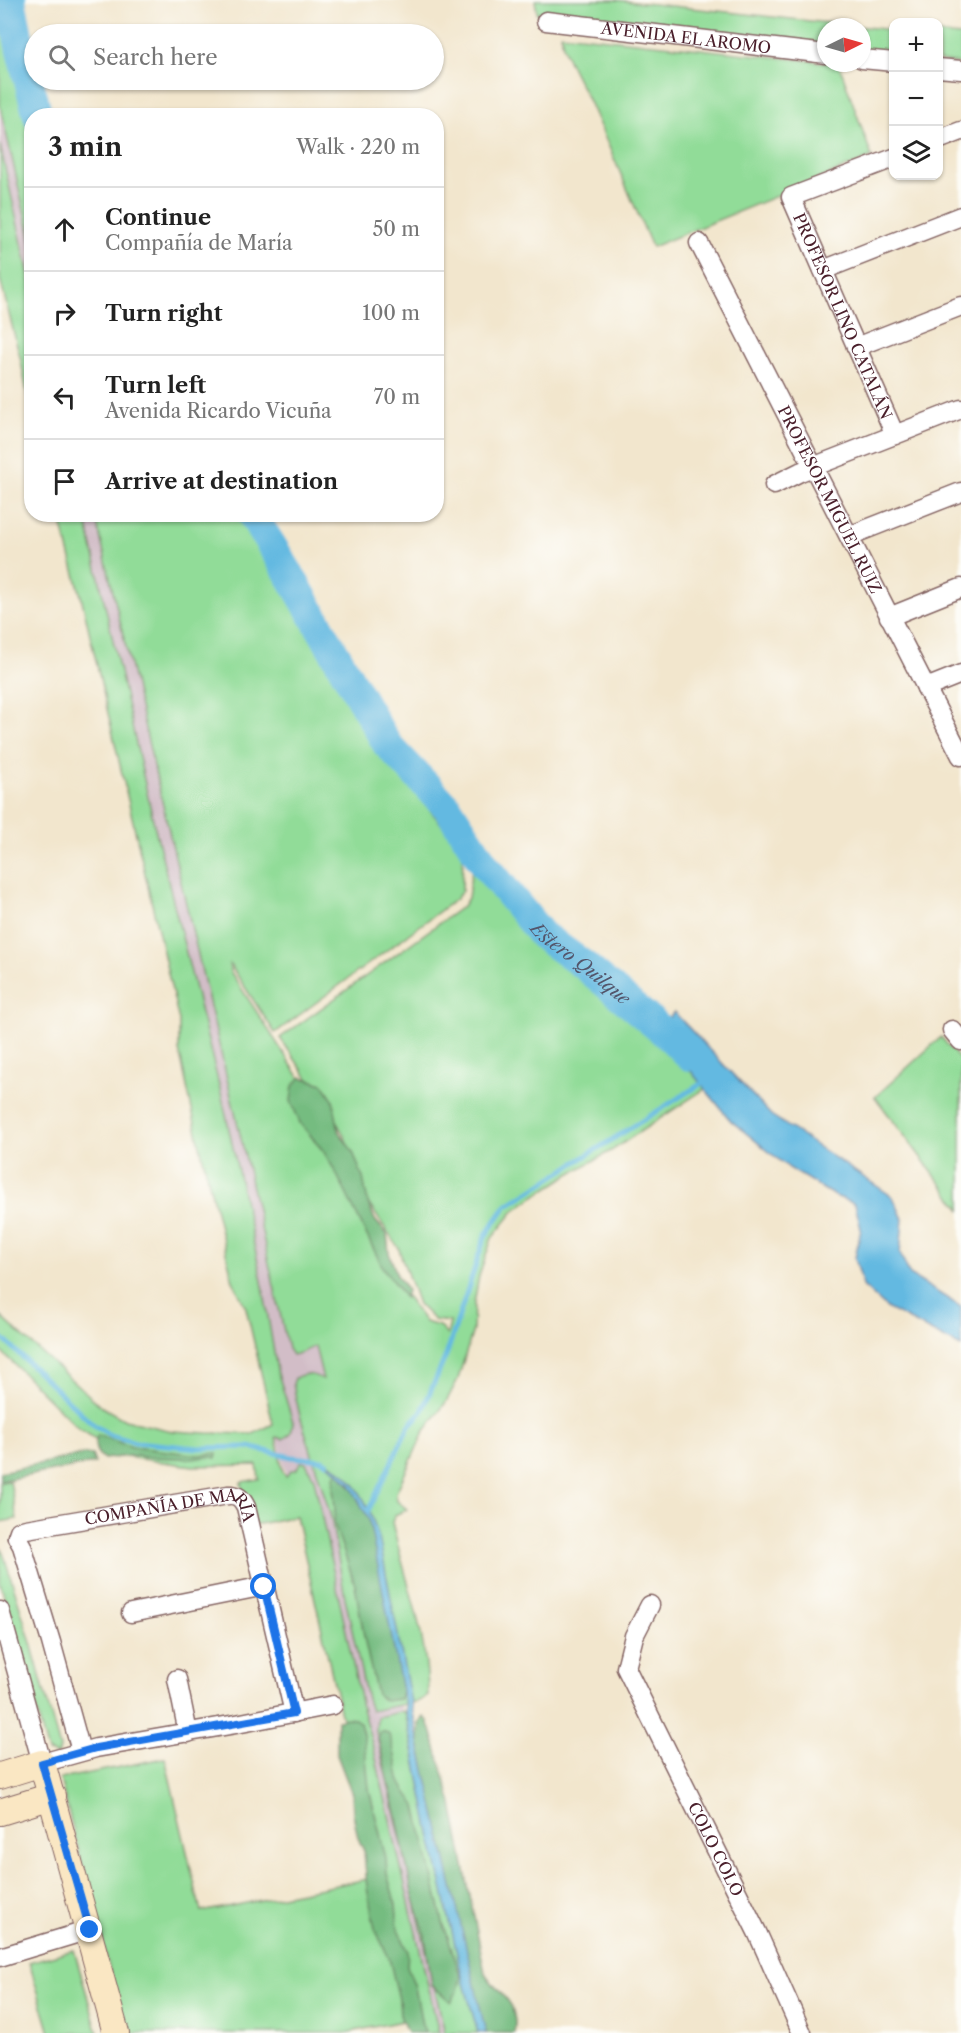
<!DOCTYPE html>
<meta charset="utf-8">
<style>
body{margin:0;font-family:"Libre Caslon Text",serif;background:#f2f2f2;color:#222}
.controls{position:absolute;right:18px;top:18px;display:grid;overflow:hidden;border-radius:12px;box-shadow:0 2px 4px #0004}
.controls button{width:54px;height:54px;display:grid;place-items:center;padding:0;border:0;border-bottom:2px solid #e0e0e0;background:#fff;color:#222;font:30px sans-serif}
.compass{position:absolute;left:817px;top:18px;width:54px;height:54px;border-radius:50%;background:#fff;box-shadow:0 2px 4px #0004;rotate:85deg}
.stop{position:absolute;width:18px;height:18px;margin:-14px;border:4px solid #1a73e8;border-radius:50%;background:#fff}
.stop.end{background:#1a73e8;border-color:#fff;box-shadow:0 2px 6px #0008}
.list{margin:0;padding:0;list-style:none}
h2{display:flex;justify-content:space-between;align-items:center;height:78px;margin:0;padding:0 24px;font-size:26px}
h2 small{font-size:20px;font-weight:400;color:#767676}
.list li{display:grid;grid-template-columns:39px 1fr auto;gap:18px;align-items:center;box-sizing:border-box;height:84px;padding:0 24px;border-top:2px solid #e0e0e0}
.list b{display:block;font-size:22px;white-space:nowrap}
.list p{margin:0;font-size:20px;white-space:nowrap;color:#767676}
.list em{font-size:20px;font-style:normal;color:#767676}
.icon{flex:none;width:33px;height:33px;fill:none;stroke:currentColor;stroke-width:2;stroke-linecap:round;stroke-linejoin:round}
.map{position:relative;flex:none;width:961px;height:2033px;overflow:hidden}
.search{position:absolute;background:#fff;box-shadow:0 2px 4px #0004;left:24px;top:24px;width:420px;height:66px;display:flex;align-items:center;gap:15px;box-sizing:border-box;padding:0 21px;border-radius:33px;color:#767676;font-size:22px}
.panel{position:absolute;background:#fff;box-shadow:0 2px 4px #0004;left:24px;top:108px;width:420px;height:414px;border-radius:24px}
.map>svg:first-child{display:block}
.industrial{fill:#d2bdc7}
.green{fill:#91dc98;stroke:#6e7e62;stroke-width:1.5}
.forest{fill:#74bc80;stroke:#5f6e56;stroke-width:1.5}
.water{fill:#64b9e1;stroke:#576c86;stroke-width:1.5}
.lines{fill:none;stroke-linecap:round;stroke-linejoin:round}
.stream{stroke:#64b9e1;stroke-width:5}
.river{stroke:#64b9e1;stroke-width:30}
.street-casing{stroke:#856564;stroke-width:21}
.secondary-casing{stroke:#856564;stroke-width:28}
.street{stroke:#fff;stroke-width:18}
.secondary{stroke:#fae7c3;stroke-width:26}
.route{stroke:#1a73e8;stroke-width:8}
.labels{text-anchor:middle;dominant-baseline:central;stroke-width:4.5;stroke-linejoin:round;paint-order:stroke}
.street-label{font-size:16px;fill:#4a1f2b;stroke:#fdfcf7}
.water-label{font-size:18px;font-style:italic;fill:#53556b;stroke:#fdfcf7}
</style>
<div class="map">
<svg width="961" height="2033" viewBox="0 0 961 2033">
<rect width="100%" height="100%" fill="#fdfcf7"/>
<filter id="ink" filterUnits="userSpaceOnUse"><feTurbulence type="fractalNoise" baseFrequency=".0167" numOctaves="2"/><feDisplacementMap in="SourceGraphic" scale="12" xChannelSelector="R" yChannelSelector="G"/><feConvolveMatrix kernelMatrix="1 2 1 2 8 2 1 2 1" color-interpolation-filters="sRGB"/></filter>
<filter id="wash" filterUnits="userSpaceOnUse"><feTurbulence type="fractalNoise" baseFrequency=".008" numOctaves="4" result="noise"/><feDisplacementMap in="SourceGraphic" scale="24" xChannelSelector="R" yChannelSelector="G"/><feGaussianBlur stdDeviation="1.35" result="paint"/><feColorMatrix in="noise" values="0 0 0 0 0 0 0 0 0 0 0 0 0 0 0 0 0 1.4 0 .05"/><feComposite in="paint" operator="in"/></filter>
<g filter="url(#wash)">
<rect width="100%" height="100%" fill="#f2e6cd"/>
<g class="industrial">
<path d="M0 0H3L31 124V385L0 250Z"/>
<path d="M62 515H123L343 1465 366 1555 477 2033H416Z"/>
</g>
<g class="green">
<path d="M0 0H3L31 124V241L0 106Z"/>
<path d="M535 0H616L893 30V56L862 52V27H826V48L537 13Z"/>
<path d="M561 34 839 64 872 157 652 247C632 200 612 153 591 106 581 83 563 58 561 34Z"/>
<path d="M938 34 961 36V64L939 61Z"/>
<path d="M0 145 31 284V413L20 357 0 279Z"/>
<path d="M59 515H85L154 824 222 1097 262 1281 277 1370 293 1422 291 1433 283 1439 276 1437 283 1472 286 1476 292 1470H296L301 1462 306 1463 314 1479 363 1712 374 1750 439 2033H416L412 2019 345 2033H126L60 1779 165 1758 201 1912 378 1877 296 1516 250 1526 241 1482 259 1479 257 1465 193 1466 133 1458 111 1449 78 1428 0 1350V1316L102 1407 125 1420 172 1431 207 1433 253 1434 273 1424 246 1308 233 1281 199 1142 179 1050V1021L81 596Z"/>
<path d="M95 515H239L266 555 324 662 381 749 463 851 462 891 456 899 275 1033 229 963 230 971 311 1095 386 1268 425 1322 439 1326 447 1335 450 1322 434 1320 418 1304 398 1247 368 1203 345 1137 328 1107 280 1038 463 906 468 898 473 861 491 879 509 906 539 940 629 1010 678 1055 706 1088 611 1151 568 1175 533 1197 515 1210 492 1238 479 1276 474 1303 473 1330 458 1379 446 1402 424 1432 396 1493 397 1501 407 1509 395 1515 392 1522C405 1580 428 1635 428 1696L419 1701 371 1711 367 1699 345 1598 331 1517 299 1412 293 1384 295 1378C306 1372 311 1374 323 1379L315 1346 300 1353 292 1355 288 1349 243 1147Z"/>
<path d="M941 1037 961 1061V1210L875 1097Z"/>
<path d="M10 1481 17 1519 0 1522V1482Z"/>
<path d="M0 1548 3 1552 31 1643 60 1748 58 1755 48 1752 0 1582Z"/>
<path d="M405 1711C427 1819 450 1927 478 2033H445L376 1732 377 1717Z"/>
<path d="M74 1950 98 2033H50L29 1962Z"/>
</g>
<g class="forest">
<path d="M301 1077 323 1084 333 1099 339 1132 353 1152 363 1178 368 1203 375 1220 387 1234 389 1253 397 1275 407 1290 405 1298 383 1268 335 1171 324 1152 300 1123 291 1101 293 1086Z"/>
<path d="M98 1435 132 1447 198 1455 217 1453 216 1458C204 1454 194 1462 182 1458L142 1457 138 1455 104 1459C95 1453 93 1445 98 1435Z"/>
<path d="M85 1454 92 1455 95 1463 0 1481V1472Z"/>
<path d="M338 1472 357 1495 372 1521 403 1689 400 1699 385 1701 377 1695 366 1647 355 1585 334 1523 335 1508 333 1488 334 1476Z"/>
<path d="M424 1717 428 1721 432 1733 452 1804 485 1973C498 1994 520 2004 514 2033H485L419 1744V1723Z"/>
<path d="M347 1718 355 1719 360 1723 364 1738 369 1789 386 1859 387 1874 396 1905 398 1929 408 1951 407 1966 415 1987 422 2025 426 2033H407L400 2015 399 1999 389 1958 375 1929 367 1888 364 1851 358 1838 353 1813 352 1794 337 1755V1720Z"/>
<path d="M381 1731 388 1733C396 1748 395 1765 400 1781 404 1791 411 1797 416 1806L443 1922 461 1977 458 1990 451 2002 432 1985 424 1930 412 1893 395 1808 378 1738Z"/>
</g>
<g class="water">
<path d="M674 1012 771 1115 893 1197 903 1219 900 1253 910 1275 961 1307V1347L888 1309 863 1286 855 1258 861 1229 855 1204 833 1195 789 1168 730 1120 678 1055 655 1035Z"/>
<path d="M322 1460C356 1473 371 1509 380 1542L419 1744 486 2033H478L462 1976 427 1820 369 1520 350 1485 338 1472Z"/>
</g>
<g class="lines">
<g class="stream">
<path d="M0 1336 94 1425 110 1435 135 1442 198 1448 248 1447 292 1457 322 1460 327 1463"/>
<path d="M368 1511 409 1426 422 1411 447 1353 485 1236 506 1206 707 1080"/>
</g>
<g class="river">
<path d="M11 0 21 51 38 116"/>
<path id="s1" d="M252 514 290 575 387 744 448 808 485 865 542 935 585 966 671 1038 689 1056"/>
</g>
</g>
</g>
<g filter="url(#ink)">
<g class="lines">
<defs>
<g id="street">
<path id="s2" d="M546 21 826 54"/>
<path d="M862 59 894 62"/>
<path d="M938 68 961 70"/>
<path d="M938 140 961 131"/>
<path id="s3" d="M894 158 791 197 895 435"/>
<path id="s4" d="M699 243 961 756"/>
<path d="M823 270 961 216"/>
<path d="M856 347 961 306"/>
<path d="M774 485 800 472 961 409"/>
<path d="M849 536 961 492"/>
<path d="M889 617 961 588"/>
<path d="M926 688 961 674"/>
<path d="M952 1030 961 1041"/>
<path id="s5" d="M17 1537 19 1531 26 1529 228 1495C238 1494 242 1499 246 1507L294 1713"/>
<path d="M17 1537 22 1546 51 1642 81 1751"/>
<path id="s6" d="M650 1605 634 1636 626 1668 757 1932 802 2033"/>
<path d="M0 1611 42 1763 96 1748 236 1724 333 1705"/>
<path d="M131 1613 264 1586"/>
<path d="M177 1679 188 1733"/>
<path d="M0 1957 89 1930"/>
</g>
<g id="secondary">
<path d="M0 1776 42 1763 116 2033"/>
<path d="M0 1812 52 1796"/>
</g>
</defs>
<use href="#street" class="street-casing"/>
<use href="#secondary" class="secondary-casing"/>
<use href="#street" class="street"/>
<use href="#secondary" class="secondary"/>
</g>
</g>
<g class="lines" filter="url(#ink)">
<path class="route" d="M90 1930 42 1763 96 1748 294 1713 264 1587"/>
</g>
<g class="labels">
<g class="street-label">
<text stroke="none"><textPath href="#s2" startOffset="141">AVENIDA EL AROMO</textPath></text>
<text stroke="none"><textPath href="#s3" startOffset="240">PROFESOR LINO CATALÁN</textPath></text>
<text stroke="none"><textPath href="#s4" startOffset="288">PROFESOR MIGUEL RUIZ</textPath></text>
<text stroke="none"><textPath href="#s5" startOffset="165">COMPAÑÍA DE MARÍA</textPath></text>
<text stroke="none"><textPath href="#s6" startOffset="270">COLO COLO</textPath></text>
</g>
<g class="water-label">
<text stroke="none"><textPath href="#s1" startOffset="561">Estero Quilque</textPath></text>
</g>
</g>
</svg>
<div class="controls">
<button>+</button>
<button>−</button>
<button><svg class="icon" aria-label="layers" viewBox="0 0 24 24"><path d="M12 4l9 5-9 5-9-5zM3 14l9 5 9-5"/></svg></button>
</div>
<svg class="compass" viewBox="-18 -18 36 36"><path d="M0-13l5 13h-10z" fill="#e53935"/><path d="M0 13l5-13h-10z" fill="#767676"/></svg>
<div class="stop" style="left:264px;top:1587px"></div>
<div class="stop end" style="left:90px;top:1930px"></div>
<div class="search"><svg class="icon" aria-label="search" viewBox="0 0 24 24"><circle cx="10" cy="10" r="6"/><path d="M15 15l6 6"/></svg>Search here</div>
<section class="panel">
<h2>3 min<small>Walk · 220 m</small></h2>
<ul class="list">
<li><svg class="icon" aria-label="ahead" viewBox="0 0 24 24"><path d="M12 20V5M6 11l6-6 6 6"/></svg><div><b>Continue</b><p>Compañía de María</p></div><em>50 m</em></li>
<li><svg class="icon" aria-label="right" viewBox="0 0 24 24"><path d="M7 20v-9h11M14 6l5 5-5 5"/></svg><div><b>Turn right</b></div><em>100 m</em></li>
<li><svg class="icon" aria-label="left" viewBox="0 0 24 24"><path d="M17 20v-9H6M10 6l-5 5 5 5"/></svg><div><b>Turn left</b><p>Avenida Ricardo Vicuña</p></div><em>70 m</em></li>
<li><svg class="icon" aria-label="arrive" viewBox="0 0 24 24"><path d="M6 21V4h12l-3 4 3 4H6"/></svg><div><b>Arrive at destination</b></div></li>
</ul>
</section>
</div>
